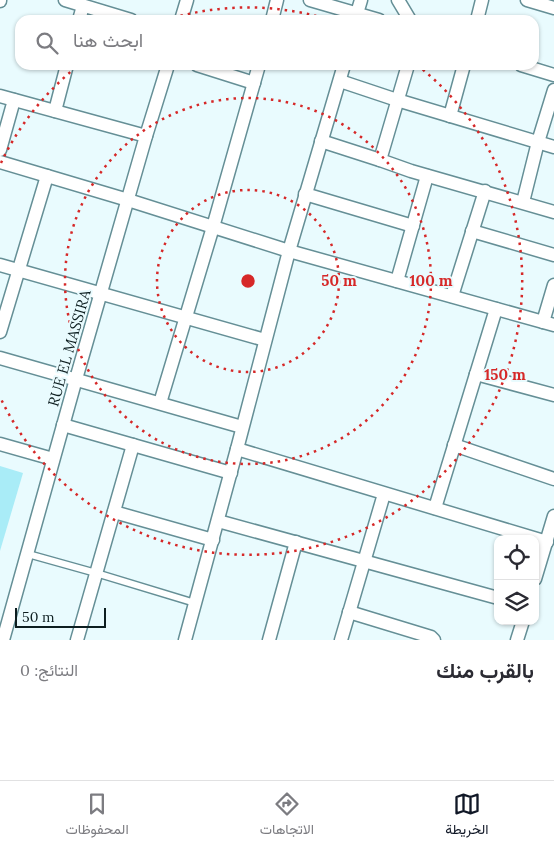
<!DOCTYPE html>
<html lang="ar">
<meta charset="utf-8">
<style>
body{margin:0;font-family:Lora,Vazirmatn,serif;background:#f7f7f7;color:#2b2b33;direction:rtl}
.controls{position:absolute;right:15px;bottom:15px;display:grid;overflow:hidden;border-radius:10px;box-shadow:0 1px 4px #0004}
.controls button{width:45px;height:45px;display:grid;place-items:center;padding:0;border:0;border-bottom:1px solid #e1e1e2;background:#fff;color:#2b2b33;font:25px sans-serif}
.scale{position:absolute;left:15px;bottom:12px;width:91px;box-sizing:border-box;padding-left:5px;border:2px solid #0d1e20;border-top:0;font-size:14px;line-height:18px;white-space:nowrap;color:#0d1e20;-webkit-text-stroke:4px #e9fbfe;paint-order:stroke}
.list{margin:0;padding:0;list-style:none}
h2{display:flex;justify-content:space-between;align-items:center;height:65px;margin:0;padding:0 20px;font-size:21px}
h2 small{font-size:16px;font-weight:400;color:#7c7c81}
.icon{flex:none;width:28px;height:28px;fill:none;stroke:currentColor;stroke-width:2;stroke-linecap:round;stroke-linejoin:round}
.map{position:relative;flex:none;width:554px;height:640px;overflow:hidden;direction:ltr}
.search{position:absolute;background:#fff;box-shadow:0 1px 4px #0004;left:15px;right:15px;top:15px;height:55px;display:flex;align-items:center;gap:12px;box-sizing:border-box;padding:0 18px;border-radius:15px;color:#7c7c81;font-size:19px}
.sheet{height:140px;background:#fff}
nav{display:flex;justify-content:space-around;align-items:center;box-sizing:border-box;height:70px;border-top:1px solid #e1e1e2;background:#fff;font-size:14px;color:#7c7c81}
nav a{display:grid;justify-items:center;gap:2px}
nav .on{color:#111827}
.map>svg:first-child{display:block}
.green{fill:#a9ecf7}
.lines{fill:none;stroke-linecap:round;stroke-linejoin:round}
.lane-casing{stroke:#658f96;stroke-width:9}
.street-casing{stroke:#658f96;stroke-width:15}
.lane{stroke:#fff;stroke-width:6}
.street{stroke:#fff;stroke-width:12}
.ring{fill:none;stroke:#d62828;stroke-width:2.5;stroke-dasharray:2.5 5}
.labels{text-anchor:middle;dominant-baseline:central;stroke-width:4;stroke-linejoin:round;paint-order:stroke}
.street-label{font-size:15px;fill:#0d1e20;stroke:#e9fbfe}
.centre{fill:#d62828;stroke:#e9fbfe;stroke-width:2.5}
.ring-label{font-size:15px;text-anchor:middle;font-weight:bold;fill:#d62828;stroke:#e9fbfe;stroke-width:4;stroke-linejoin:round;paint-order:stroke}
</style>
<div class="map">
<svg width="554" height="640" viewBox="0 0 554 640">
<rect width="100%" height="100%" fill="#e9fbfe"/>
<path class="green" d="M0 466 23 473 0 551Z"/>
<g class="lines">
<defs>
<path id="lane" d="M28 554 96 573 195 603"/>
<g id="street">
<path d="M65 0 131 20"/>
<path d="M310 0 379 20"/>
<path d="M398 0 410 20"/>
<path d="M527 0 554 8"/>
<path d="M0 1V0"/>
<path d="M79 20 83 6"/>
<path d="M181 20 187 0"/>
<path d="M272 20 277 0"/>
<path d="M355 20 361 0"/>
<path d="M477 20 482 0"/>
<path d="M197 65 254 83"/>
<path d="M408 65 380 160 411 171 554 212"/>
<path d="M521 65 554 75"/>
<path d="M340 81 397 100 554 147"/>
<path d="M0 96 146 136"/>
<path d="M55 111 67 65"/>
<path d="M450 116 464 65"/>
<path d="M321 141 380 160"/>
<path d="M0 150 14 100"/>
<path d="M0 162 128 200 289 251 554 325"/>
<path d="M305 194 413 226"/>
<path d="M523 202 538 142 554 90"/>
<path d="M472 231 554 255"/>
<path d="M0 265 265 340"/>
<path d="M397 281 427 176"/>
<path d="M452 296 485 191"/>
<path d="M543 322 554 285"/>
<path d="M0 332 47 176"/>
<path d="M0 358 242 427"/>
<path d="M476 374 554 395"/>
<path d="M160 403 213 227 259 65"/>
<path d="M63 425 231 473"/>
<path d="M0 444 53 459"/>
<path d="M454 445 554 479"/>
<path d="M237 449 547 542"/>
<path d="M435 508 496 309"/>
<path d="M114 512 213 540"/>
<path d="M218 521 498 598"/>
<path d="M535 579 554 516"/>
<path d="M349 612 431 637 434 640"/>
<path d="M3 640 76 379 146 136 168 65"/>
<path d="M77 640 133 445"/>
<path d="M185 640 237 449 289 251 344 65"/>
<path d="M269 640 296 542"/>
<path d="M341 640 384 494"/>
<path d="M517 640 523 621"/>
</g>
</defs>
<use href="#lane" class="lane-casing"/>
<use href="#street" class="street-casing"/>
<use href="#lane" class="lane"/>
<use href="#street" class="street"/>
</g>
<g class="ring">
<circle cx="248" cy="281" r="91"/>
<circle cx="248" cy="281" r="183"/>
<path d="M1 163A274 274 0 0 1 79 65M166 20A274 274 0 0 1 330 20M417 65A274 274 0 1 1 1 399"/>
</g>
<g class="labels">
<g class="street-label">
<text transform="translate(69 348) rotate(-74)">RUE EL MASSIRA</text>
</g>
</g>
<circle cx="248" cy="281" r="8" class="centre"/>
<g class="ring-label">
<text x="339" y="286">50 m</text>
<text x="431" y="286">100 m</text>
<text x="505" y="380">150 m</text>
</g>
</svg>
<div class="controls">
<button><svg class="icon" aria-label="locate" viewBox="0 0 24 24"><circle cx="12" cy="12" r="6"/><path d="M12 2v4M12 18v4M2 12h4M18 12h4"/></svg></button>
<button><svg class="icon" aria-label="layers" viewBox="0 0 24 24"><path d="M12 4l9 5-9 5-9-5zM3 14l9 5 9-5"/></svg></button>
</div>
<div class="scale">50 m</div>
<div class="search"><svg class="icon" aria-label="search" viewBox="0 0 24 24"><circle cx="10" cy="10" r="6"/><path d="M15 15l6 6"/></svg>ابحث هنا</div>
</div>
<section class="sheet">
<h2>بالقرب منك<small>النتائج: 0</small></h2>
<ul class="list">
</ul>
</section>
<nav>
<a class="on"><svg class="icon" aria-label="map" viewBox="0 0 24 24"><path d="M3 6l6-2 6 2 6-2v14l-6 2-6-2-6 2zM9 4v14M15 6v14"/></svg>الخريطة</a>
<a><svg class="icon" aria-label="directions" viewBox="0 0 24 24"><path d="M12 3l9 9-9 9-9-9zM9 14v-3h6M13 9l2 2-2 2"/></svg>الاتجاهات</a>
<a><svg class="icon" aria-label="saved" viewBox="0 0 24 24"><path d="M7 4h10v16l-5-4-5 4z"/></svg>المحفوظات</a>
</nav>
